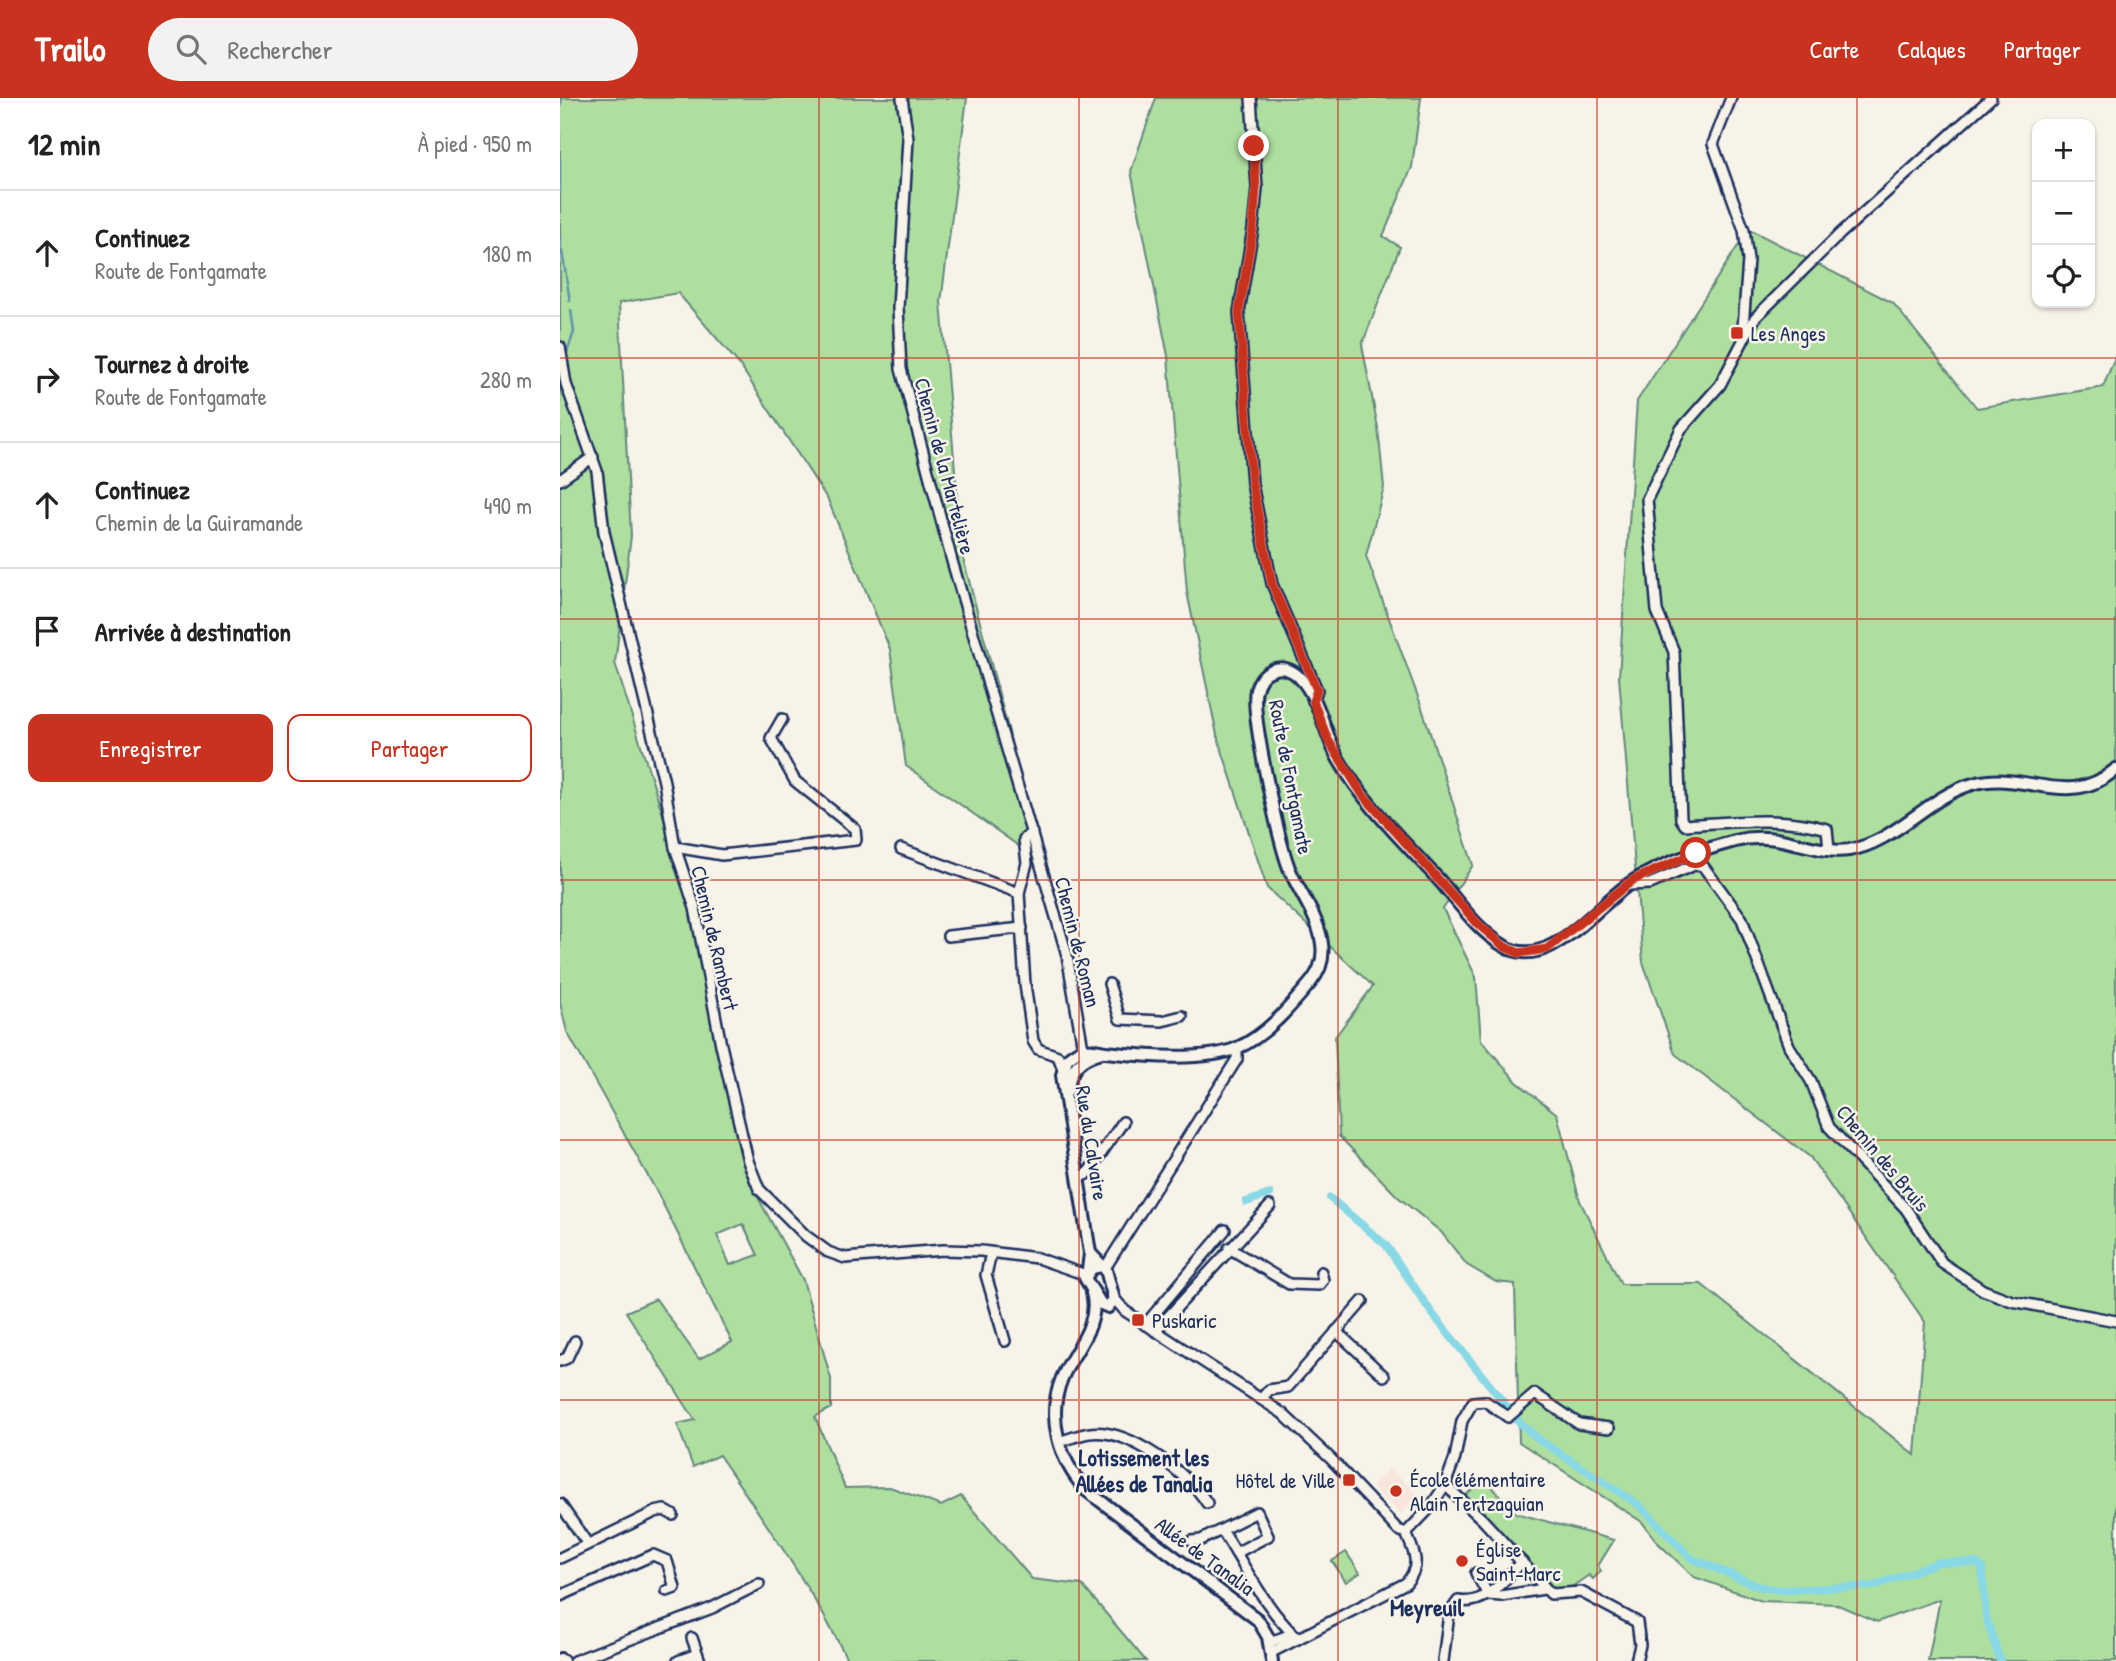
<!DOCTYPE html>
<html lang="fr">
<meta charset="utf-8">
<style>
body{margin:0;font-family:"Patrick Hand",sans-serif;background:#f2f2f2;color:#222}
.controls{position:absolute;right:21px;top:21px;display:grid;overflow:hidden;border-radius:14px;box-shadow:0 2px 5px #0004}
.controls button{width:63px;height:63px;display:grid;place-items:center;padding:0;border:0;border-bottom:2px solid #e0e0e0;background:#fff;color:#222;font:35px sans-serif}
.stop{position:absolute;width:21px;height:21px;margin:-16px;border:5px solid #c8321e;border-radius:50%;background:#fff}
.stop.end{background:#c8321e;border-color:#fff;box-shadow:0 2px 7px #0008}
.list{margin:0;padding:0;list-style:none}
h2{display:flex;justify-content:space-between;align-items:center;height:91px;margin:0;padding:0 28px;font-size:30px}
h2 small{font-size:23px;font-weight:400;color:#767676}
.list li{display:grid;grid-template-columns:46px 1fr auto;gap:21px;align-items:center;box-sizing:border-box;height:126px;padding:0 28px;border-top:2px solid #e0e0e0}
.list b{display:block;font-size:26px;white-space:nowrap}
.list p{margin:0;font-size:23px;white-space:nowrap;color:#767676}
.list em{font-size:23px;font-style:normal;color:#767676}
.actions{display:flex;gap:14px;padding:21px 28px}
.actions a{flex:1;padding:16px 0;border:2px solid #c8321e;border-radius:14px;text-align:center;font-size:24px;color:#c8321e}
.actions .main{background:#c8321e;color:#fff}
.icon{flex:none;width:38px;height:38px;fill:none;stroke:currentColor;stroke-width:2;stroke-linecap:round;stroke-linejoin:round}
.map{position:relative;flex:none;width:1556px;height:1563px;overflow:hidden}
header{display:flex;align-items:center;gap:42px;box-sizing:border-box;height:98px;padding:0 35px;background:#c8321e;color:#fff}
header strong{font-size:33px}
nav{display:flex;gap:38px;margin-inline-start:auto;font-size:24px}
.search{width:490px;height:63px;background:#f2f2f2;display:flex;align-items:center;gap:18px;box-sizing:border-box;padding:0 24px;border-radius:38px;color:#767676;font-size:26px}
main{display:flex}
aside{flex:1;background:#fff}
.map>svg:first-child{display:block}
.built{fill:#f8e6dd}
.green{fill:#aedf9f;stroke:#64877e;stroke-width:2;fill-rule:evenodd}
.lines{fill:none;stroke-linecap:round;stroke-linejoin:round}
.stream{stroke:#5d94b0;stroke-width:2.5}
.canal{stroke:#89d8e6;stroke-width:8}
.minor-casing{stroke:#1b2f5e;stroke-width:14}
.tertiary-casing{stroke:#1b2f5e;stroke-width:16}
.minor{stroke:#f7f3e8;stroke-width:9}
.tertiary{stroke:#f7f3e8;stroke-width:10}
.route{stroke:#c8321e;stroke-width:9}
.grid{fill:none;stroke:#c8321e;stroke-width:2;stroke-opacity:0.55}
.poi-dot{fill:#c8321e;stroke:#f7f3e8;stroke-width:2.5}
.labels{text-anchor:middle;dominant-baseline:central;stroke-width:5;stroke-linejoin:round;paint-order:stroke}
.poi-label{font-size:21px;fill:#1b2f5e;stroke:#f7f3e8;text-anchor:start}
.street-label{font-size:21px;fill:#1b2f5e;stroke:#f7f3e8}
.neighbourhood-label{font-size:23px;font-weight:bold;fill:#1b2f5e;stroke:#f7f3e8}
.quarter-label{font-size:24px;font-weight:bold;fill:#1b2f5e;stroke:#f7f3e8}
</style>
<header>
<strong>Trailo</strong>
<div class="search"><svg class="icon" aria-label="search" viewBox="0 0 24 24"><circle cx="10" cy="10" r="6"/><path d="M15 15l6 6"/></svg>Rechercher</div>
<nav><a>Carte</a><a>Calques</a><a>Partager</a></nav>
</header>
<main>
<aside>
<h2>12 min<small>À pied · 950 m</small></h2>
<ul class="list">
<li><svg class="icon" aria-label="ahead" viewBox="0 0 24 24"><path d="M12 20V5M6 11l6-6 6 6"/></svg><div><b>Continuez</b><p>Route de Fontgamate</p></div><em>180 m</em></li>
<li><svg class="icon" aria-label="right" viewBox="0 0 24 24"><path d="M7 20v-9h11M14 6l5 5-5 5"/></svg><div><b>Tournez à droite</b><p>Route de Fontgamate</p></div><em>280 m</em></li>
<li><svg class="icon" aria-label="ahead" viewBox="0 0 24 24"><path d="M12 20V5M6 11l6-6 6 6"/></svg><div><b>Continuez</b><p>Chemin de la Guiramande</p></div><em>490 m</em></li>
<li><svg class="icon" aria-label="arrive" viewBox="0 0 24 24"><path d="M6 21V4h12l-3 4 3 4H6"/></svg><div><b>Arrivée à destination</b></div></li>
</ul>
<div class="actions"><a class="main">Enregistrer</a><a>Partager</a></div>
</aside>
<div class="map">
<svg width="1556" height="1563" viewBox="0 0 1556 1563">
<rect width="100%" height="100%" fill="#f7f3e8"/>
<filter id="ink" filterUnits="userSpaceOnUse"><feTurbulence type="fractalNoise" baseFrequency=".0143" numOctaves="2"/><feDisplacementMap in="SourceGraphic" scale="14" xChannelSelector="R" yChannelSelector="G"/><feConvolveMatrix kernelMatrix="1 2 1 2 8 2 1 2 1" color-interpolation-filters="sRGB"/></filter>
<g filter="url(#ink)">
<path class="built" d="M829 1370 859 1397 857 1404H852L841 1416 812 1389Z"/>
<g class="green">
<path d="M0 0H407L381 204 402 456 449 634 470 756 346 668 330 551 268 402 179 266 118 195 59 205 71 438 55 565 127 793 178 1041 189 1083 243 1182 271 1281V1310L255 1319 285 1390 330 1389 381 1408 401 1398 472 1481 522 1487 586 1563H288C252 1490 205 1424 159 1357L133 1369 117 1326 135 1322 66 1214 96 1201 139 1261 172 1244 98 1096 7 934 0 905ZM183 1126 198 1157 170 1167 157 1137Z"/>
<path d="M596 0H861L852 69 823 138 840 149 802 247 818 330 824 389 806 458 861 607 913 767 883 811 916 879 921 942 957 984 997 1016 1020 1103 1061 1186H1141L1355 1357 1365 1224 1250 1059 1115 956 1083 864 1059 579 1077 303 1189 131 1333 205 1417 310 1543 289 1556 257V1563H1368L1380 1501 1317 1524 1276 1506 1202 1503 1134 1479 1098 1445 1082 1424 959 1344 955 1186 936 1184 907 1167 881 1134 838 1099 779 1038 775 939 813 888 707 790 657 637 627 494 608 258 571 73Z"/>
<path d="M924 1380 956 1415 1054 1442 1038 1468 1041 1473 1033 1481 1029 1477 1006 1493 996 1495 905 1398Z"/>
<path d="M786 1454 800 1475 786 1484 772 1463Z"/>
</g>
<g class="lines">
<g class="stream">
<path d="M0 9 2 0"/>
<path d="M0 61V93"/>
<path d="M0 139 1 149"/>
<path d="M2 153 10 203"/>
<path d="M5 260 14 234 11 212"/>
<path d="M8 274 17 304"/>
<path d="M23 320 35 349"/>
</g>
<g class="canal">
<path d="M770 1100 826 1147 871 1214 961 1326 981 1343 1079 1407 1131 1460 1200 1489 1221 1492 1314 1488 1379 1464 1417 1465 1422 1470 1426 1519 1440 1563"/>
<path d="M686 1104 710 1096"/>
</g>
<defs>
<g id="minor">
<path d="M342 0 348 41 338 210 341 271 392 463 507 857 524 956"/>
<path d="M691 0 697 90 693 131 679 214 692 386 712 486 757 592 753 603"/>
<path d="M1171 0 1153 46 1184 132 1188 162 1183 230 1188 234"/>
<path d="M0 249 6 286 37 373 44 434 104 684 115 749 135 810 161 947 188 1063 199 1091 246 1138 268 1154 285 1160 383 1152 421 1153 477 1160 526 1177"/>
<path d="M0 382 33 359"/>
<path d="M472 735 464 741 467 765 459 795 465 886 473 943 478 951 498 958 503 971"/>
<path d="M115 749 162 757 296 742 295 731 235 683 211 640 222 621"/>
<path d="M341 751 459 795"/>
<path d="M1269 751 1267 731C1220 718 1174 724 1125 727L1121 721 1114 554 1097 513 1087 401 1121 331 1160 287 1195 220 1280 136 1431 0"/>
<path d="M1069 787 1090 786 1134 767 1143 768 1182 821 1229 948 1251 983 1269 1029 1346 1111 1382 1165 1423 1192 1452 1203 1556 1223"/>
<path d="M388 838 462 830"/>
<path d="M549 886 560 921 602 923 622 918"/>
<path d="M519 1079 527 1076 563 1024"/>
<path d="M669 1150 729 1186 759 1187 763 1182 761 1174"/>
<path d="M431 1155 426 1177 445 1243"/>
<path d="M545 1170 677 961V950"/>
<path d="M553 1199 565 1213 722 1315 771 1361 838 1432 846 1435"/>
<path d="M585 1227 665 1132"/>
<path d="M595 1233 710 1108"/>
<path d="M776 1233 824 1278"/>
<path d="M0 1263 7 1260 15 1243"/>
<path d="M701 1301 709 1292 728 1289 803 1203"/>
<path d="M499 1344C509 1341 520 1336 530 1335 568 1330 628 1375 647 1405"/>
<path d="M885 1387 922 1421 991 1496 1021 1494 1077 1524 1080 1547 1076 1563"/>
<path d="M0 1406 25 1442"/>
<path d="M662 1432C686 1470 705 1510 738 1541"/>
<path d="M846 1435 870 1410 885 1387 895 1360 902 1323 913 1304 925 1303 948 1319 975 1296 1019 1326 1049 1330"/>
<path d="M632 1443 641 1442 697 1414 708 1438 676 1455"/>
<path d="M0 1460 95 1414 104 1412 113 1417"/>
<path d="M916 1475 928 1497 941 1498 984 1491"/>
<path d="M0 1498 93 1457 107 1463 115 1490 107 1493"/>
<path d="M132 1540 140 1563"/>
<path d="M710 1544 732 1536"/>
<path d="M712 1554 846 1485C862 1467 854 1454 846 1435"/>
<path d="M14 1563 152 1510 199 1486"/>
<path d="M118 1563 137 1556"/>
<path d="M883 1563 889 1516 898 1503C926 1508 944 1482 962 1464"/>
</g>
<g id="tertiary">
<path d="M508 992C509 970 521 960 542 954"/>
<path d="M530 1155 546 1172 554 1201 548 1209 541 1206 525 1180 532 1170 541 1168"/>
<path d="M528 1172 530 1155 502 977 507 961C512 957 515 954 521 952 530 950 537 953 546 954 581 958 645 964 677 950 706 938 731 908 751 884 760 873 764 860 762 846 759 819 739 795 729 770 719 744 690 614 696 592 698 584 703 576 710 573 721 567 733 572 740 580 760 601 765 638 779 662 805 707 845 745 880 783 899 805 918 833 944 848 990 876 1038 804 1075 782 1105 764 1142 752 1175 743 1221 731 1249 757 1289 752 1335 745 1368 698 1413 686 1465 671 1508 713 1556 671"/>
<path d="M532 1195C541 1227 513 1253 502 1280 486 1319 499 1362 526 1392L698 1522 708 1539 712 1563"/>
<path d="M0 1561 3 1563"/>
</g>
</defs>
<use href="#minor" class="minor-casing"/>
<use href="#tertiary" class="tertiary-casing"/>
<use href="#minor" class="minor"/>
<use href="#tertiary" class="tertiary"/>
</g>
</g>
<g class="lines" filter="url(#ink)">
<path class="route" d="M694 48 696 90 693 131 679 214 692 386 712 486 757 592 753 603 768 642 803 697 919 827 945 849 959 855 987 851 1073 782 1136 755"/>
</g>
<path class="grid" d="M259 0V1563M519 0V1563M778 0V1563M1037 0V1563M1297 0V1563M0 260H1556M0 521H1556M0 782H1556M0 1042H1556M0 1302H1556"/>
<g class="poi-dot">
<rect x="1170" y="228" width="14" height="14" rx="3.5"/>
<rect x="571" y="1215" width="14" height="14" rx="3.5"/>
<rect x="782" y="1375" width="14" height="14" rx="3.5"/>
<circle cx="836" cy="1393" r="7"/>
<circle cx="902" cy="1463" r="7"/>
</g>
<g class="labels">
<g class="poi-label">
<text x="1191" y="235">Les Anges</text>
<text x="592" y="1222">Puskaric</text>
<text x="850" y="1381">École élémentaire<tspan x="850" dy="24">Alain Tertzaguian</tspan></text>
<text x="775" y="1382" text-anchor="end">Hôtel de Ville</text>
<text x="916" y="1451">Église<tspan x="916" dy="24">Saint-Marc</tspan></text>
</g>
<g class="street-label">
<text transform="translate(385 368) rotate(75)">Chemin de la Martelière</text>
<text transform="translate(731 679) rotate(79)">Route de Fontgamate</text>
<text transform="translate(155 840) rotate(77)">Chemin de Rambert</text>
<text transform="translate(518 844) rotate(76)">Chemin de Roman</text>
<text transform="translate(532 1045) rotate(81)">Rue du Calvaire</text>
<text transform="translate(1323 1060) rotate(50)">Chemin des Bruis</text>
<text transform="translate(645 1458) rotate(36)">Allée de Tanalia</text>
</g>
<g class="neighbourhood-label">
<text x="584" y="1359">Lotissement les<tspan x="584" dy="26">Allées de Tanalia</tspan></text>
</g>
<g class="quarter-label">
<text x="867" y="1509">Meyreuil</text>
</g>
</g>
</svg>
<div class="controls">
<button>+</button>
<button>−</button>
<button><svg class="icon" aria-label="locate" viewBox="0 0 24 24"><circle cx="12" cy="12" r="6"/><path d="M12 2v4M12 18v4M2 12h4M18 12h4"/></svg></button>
</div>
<div class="stop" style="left:1136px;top:755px"></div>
<div class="stop end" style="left:694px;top:48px"></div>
</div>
</main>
